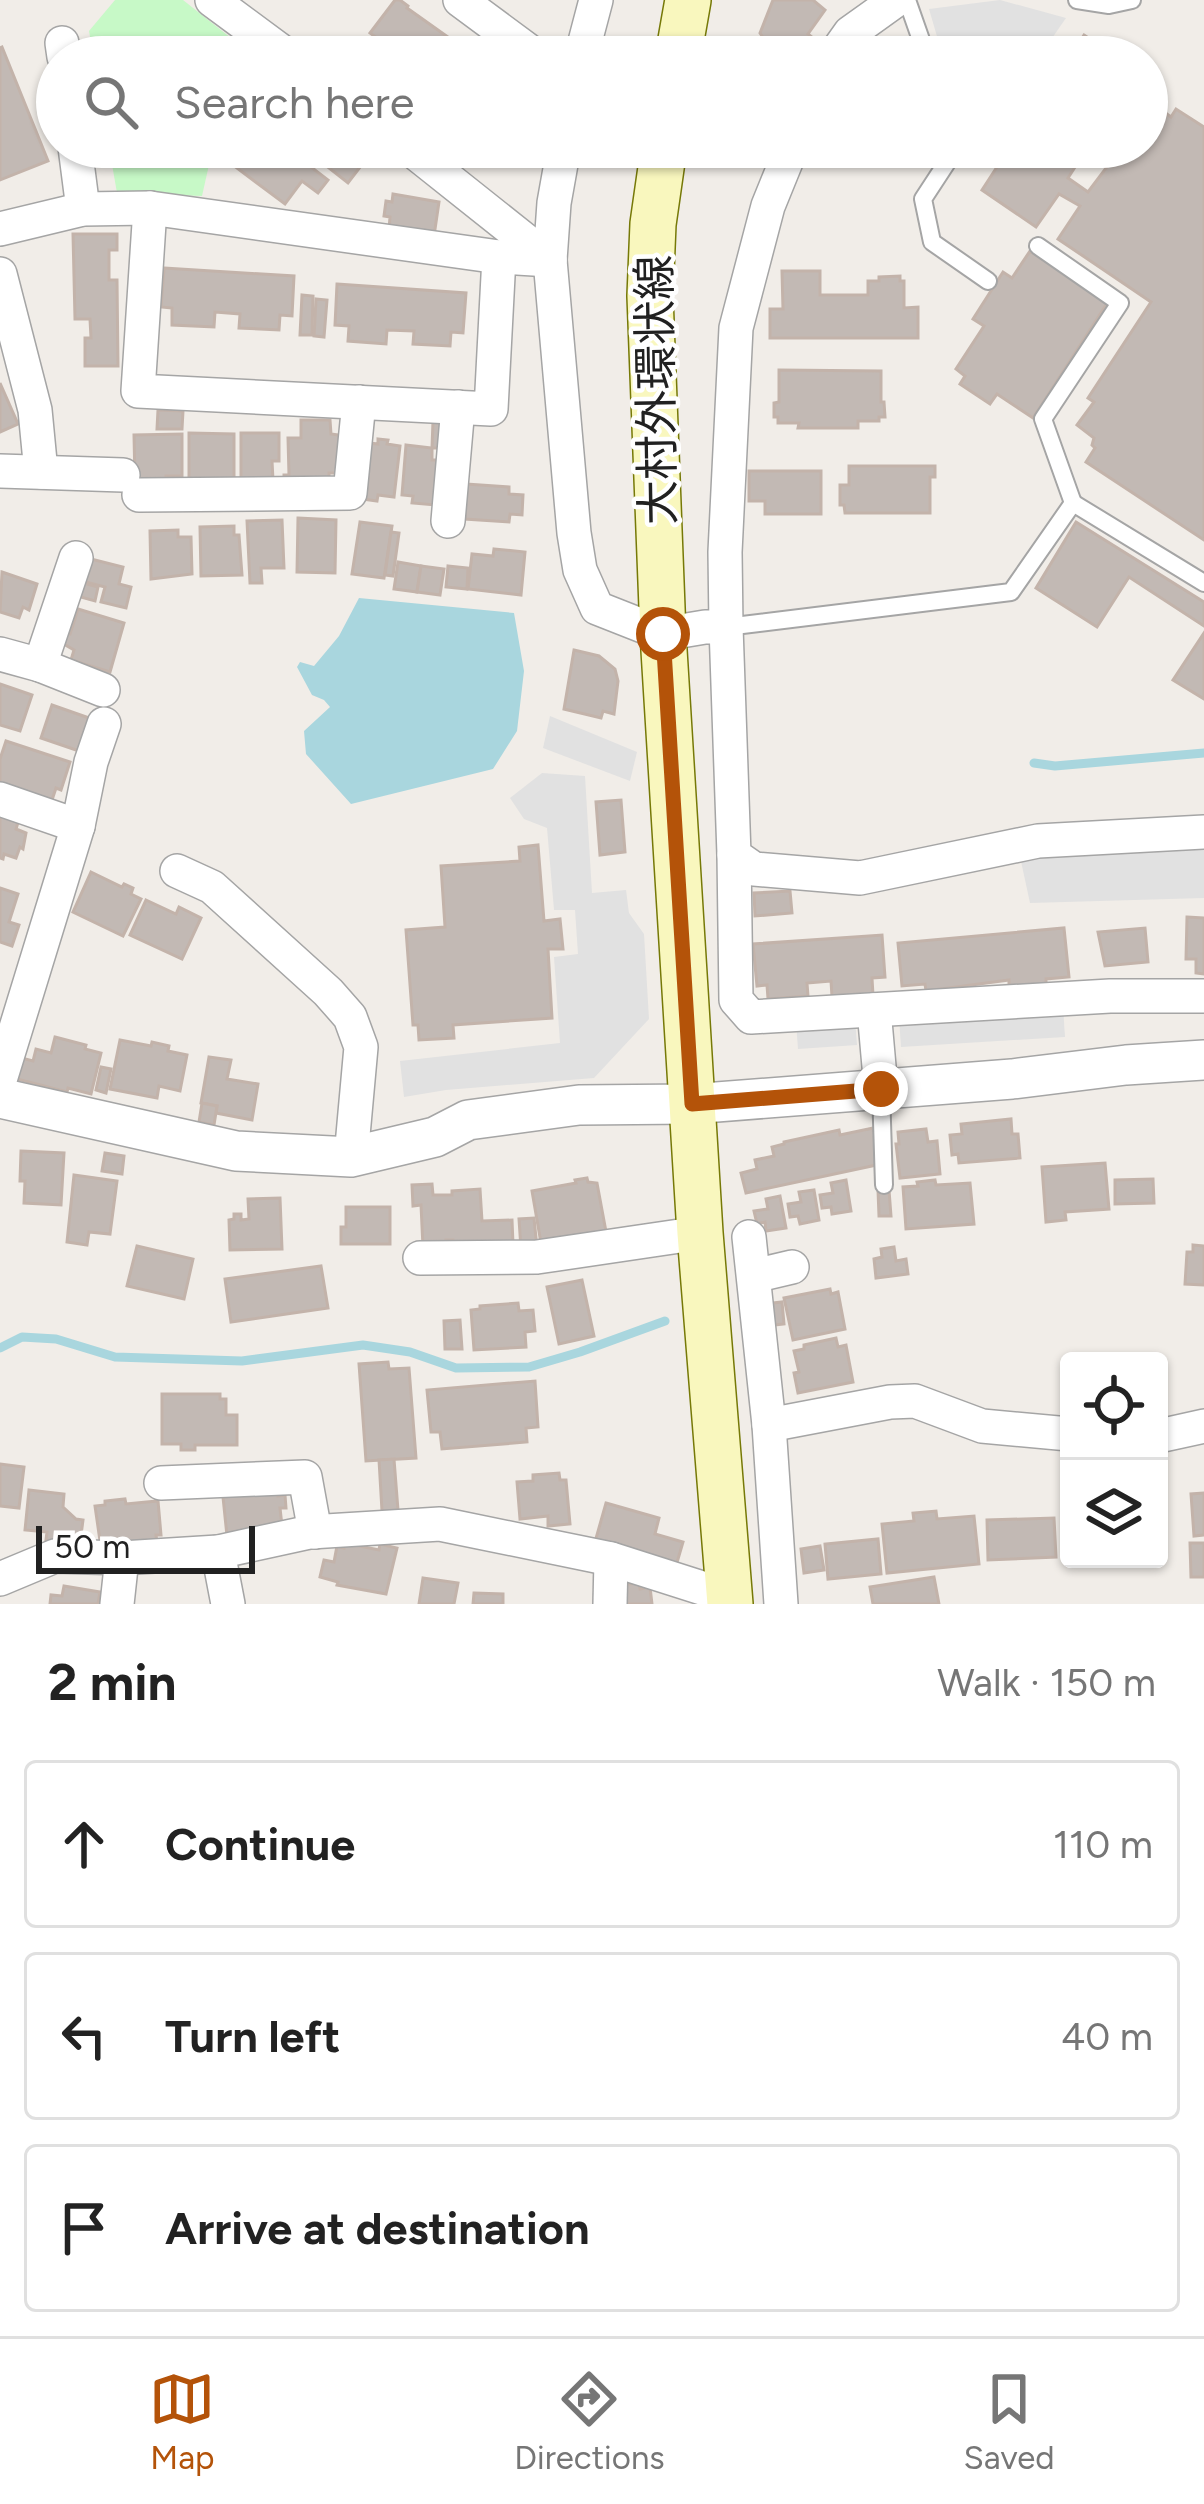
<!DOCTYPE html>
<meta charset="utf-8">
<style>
body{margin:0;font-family:Figtree,"Noto Sans JP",sans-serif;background:#f2f2f2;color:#222}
.controls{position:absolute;right:36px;bottom:36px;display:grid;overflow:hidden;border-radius:12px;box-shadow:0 3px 9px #0004}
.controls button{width:108px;height:108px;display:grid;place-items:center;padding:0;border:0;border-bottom:3px solid #e0e0e0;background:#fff;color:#222;font:60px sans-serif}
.scale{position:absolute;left:36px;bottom:30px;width:219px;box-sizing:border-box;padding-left:12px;border:6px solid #212121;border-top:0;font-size:33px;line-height:42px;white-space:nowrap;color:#212121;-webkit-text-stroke:9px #fff;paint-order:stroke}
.stop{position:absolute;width:36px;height:36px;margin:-27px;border:9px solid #b45309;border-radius:50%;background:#fff}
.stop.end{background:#b45309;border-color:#fff;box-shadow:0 3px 12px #0008}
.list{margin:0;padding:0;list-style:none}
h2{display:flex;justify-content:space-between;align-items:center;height:156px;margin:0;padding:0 48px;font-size:51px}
h2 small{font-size:39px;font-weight:400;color:#767676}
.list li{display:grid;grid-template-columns:78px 1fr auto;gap:36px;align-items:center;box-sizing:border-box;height:168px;margin:0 24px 24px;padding:0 24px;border:3px solid #e0e0e0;border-radius:12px}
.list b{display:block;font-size:45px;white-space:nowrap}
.list em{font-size:39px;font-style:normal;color:#767676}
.icon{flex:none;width:66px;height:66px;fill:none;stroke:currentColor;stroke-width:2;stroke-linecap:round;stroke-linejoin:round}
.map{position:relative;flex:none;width:1204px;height:1604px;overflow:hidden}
.search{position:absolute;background:#fff;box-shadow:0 3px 9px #0004;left:36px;right:36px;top:36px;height:132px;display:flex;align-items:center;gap:30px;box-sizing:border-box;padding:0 42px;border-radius:66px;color:#767676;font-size:45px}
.sheet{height:732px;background:#fff}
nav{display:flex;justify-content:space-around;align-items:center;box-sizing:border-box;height:168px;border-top:3px solid #e0e0e0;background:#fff;font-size:33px;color:#767676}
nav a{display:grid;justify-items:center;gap:6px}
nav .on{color:#b45309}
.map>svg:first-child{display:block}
.park{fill:#c7f9c7}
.parking{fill:#e1e1e1}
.water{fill:#a9d6de}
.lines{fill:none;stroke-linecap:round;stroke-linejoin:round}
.stream{stroke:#a9d6de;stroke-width:9}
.building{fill:#c2b9b4;stroke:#c3b3aa;stroke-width:3}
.service-casing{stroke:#a5a5a5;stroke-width:20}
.minor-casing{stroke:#a5a5a5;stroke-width:36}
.tertiary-casing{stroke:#a5a5a5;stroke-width:42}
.secondary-casing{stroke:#767907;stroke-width:48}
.service{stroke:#fff;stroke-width:16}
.minor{stroke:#fff;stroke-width:33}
.tertiary{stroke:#fff;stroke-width:39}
.secondary{stroke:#f9f7be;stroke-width:45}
.route{stroke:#b45309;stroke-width:15}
.labels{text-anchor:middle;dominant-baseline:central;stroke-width:9;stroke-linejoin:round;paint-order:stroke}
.street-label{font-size:45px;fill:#212121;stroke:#fff}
</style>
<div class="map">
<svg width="1204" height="1604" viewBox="0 0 1204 1604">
<rect width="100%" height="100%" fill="#f1ede8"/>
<g class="park">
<path d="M115 0H183L236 42 232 57H94L89 31Z"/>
<path d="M109 147H213L202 196 117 193Z"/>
</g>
<g class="parking">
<path d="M1000 0 1066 18 1039 57H943L929 9Z"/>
<path d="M550 716 637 752 630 781 543 748Z"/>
<path d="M542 773 585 776 592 893 626 890 629 913 644 934 649 1019 594 1078 446 1090 404 1097 400 1061 560 1043 554 957 578 954 575 910H554L547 828 524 819 510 798Z"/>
<path d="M1204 839V898L1030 903 1019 852Z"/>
<path d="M1063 1007 1065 1037 901 1047 899 1017Z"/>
<path d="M855 1018 857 1045 798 1049 796 1022Z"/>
</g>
<path class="water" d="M359 598 514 613 524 671 517 731 493 769 351 804 306 754 304 731 330 707 324 700 312 695 297 667 300 662 314 666 339 636Z"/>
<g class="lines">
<g class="stream">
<path d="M1034 763 1055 766 1204 753"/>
<path d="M0 1348 22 1337 56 1339 115 1357 242 1361 363 1345 410 1352 456 1368 529 1367 580 1352 665 1321"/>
</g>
</g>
<g class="building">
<path d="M395 0H400L408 6 407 8 476 57H402L370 33Z"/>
<path d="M773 0H813L825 10 808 34 818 42 809 57H764L756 45 762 36 760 33Z"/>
<path d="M1084 35 1117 57H1070Z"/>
<path d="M2 47 48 161 0 180V48Z"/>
<path d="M1156 106 1171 117 1176 109 1204 127V540L1086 462 1095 448 1092 445 1094 438 1077 425 1094 402 1088 398 1151 302 1058 239 1080 206 1059 194 1036 227 982 190 1010 147H1088L1068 178 1088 192 1122 147H1147V119Z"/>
<path d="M219 147H285L328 180 318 193 302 181 285 204 217 153Z"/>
<path d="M322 147H353L367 158 348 183 315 157Z"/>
<path d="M393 194 439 202 434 236 389 229 390 217 384 216 386 201 392 202Z"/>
<path d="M73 234H117V250H109V280H117L118 366H85V338H91L90 319H75Z"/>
<path d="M1030 251 1108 302 1033 418 997 394 990 404 960 384 965 376 956 369 984 326 973 319 1003 272 1012 278Z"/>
<path d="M164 268 294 276 292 316 280 315 279 330 239 328 240 314 215 312 214 327 172 325V308L161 307Z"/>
<path d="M782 271H820V295H868V281H879V277L900 276V281H904V308L918 307V338H770V309H783Z"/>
<path d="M337 284 466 293 463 333 451 332 450 346 413 344 414 331 387 330 386 344 348 341 349 326 335 325Z"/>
<path d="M302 295 313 296 312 335H300Z"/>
<path d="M316 299 327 300 324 337 314 336Z"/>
<path d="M779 370 881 371V402H884L885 417H879V421H858V428H798L799 423H778V417H774V403L779 402Z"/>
<path d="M0 383 18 424 0 432Z"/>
<path d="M158 410 183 411 182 429H157Z"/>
<path d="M301 420H330L331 434 339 435 340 473H329V482H284V475H289L288 438H301Z"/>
<path d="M433 421 446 422 444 448H432Z"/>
<path d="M189 433 234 434V479H189Z"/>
<path d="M241 433H279V461H272L273 480H241Z"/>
<path d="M182 434V476H166V481H135L134 435Z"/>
<path d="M378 439 388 440 387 444 400 446 394 497 378 495 377 501 362 499 369 443 378 444Z"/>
<path d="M406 445 432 448V460H439L435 505 412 503 413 496 402 495Z"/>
<path d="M849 466H935V477H930V513H845L844 505H840V485H849Z"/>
<path d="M749 471H821V514H765V501H749Z"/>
<path d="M466 484 509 487V494L523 495 522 515 510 514 509 522 465 519Z"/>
<path d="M298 518 336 520 335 573 297 572Z"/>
<path d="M282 520 284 568H261L262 583H250L247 521Z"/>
<path d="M360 522 392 526 384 578 352 574Z"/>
<path d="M1076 522 1204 602V626L1129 577 1097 627 1036 588Z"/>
<path d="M234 526V535H239L242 575 201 576 200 527Z"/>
<path d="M178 530V537H191L192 574 151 579 150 531Z"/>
<path d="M391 532 399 533 393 576 385 575Z"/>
<path d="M494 549 525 552 521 595 468 589 472 554 493 556Z"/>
<path d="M87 558 123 567 119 584 131 587 126 608 101 602 105 587 82 581Z"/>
<path d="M398 562 421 566 417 592 394 589Z"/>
<path d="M421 566 444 569 440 595 417 592Z"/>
<path d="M448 566 468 568 467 589 446 587Z"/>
<path d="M2 572 37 584 29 610 23 607 19 618 0 612Z"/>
<path d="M80 582 98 587 95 601 77 596Z"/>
<path d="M78 609 124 623 110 672 71 660 74 650 62 643 65 633 70 634Z"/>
<path d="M1204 633V699L1173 680Z"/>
<path d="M574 650 599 656 615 669 618 681 614 714 603 711 601 718 564 709Z"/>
<path d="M0 684 32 695 20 731 0 725Z"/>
<path d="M52 705 92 719 82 752 41 738Z"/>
<path d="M6 741 70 762 61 790 56 788 51 803 0 786V759Z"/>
<path d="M621 800 625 852 600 855 596 802Z"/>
<path d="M0 812 19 819 16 829 26 833 23 849 20 847 16 858 4 854 3 859 0 858Z"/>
<path d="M538 845 544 921 560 919 563 949H548L552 1018 453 1025 454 1038 419 1040 418 1025H413L406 930 445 927 441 866 520 861 519 847Z"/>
<path d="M91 872 122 887 124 884 133 888 131 894 141 899 123 936 73 912Z"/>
<path d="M0 888 18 894 9 922 19 925 12 946 0 942Z"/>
<path d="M790 891 792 913 755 916 754 893Z"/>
<path d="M146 900 176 914 179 907 201 918 182 959 130 935Z"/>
<path d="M1187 917 1204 918V974L1196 973V959H1186Z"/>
<path d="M1064 928 1069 977 1046 979V984L1009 987V980L926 991 925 984 902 986 898 943Z"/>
<path d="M1145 928 1148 962 1105 966 1098 932Z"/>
<path d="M882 935 885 977 872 978 873 995 832 997 831 981 807 983 808 996 768 999 767 985 757 986 753 944Z"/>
<path d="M55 1037 86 1045 85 1049 101 1053 91 1094 68 1088 67 1092 13 1078 18 1057 33 1061 36 1049 51 1053Z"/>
<path d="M120 1040 151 1046 152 1042 169 1046 168 1051 187 1055 180 1091 159 1086 157 1098 110 1089Z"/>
<path d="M209 1057 231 1060 227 1079 258 1084 252 1120 216 1113 217 1106 201 1103Z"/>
<path d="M101 1067 111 1069 106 1093 96 1090Z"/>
<path d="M202 1103 217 1106 214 1125 199 1122Z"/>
<path d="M1011 1119 1012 1134H1018L1020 1158 959 1163 958 1154 952 1155 950 1135 962 1134 961 1124Z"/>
<path d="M873 1128 881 1164 746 1193 741 1173 757 1169 755 1160 774 1156 772 1147 784 1144V1142L839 1130 840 1135Z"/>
<path d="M926 1129 928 1142 937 1141 940 1174 900 1178 896 1144H899L898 1132Z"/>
<path d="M21 1151 64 1153 61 1205 24 1203 25 1181H20Z"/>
<path d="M105 1153 124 1156 122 1174 102 1171Z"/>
<path d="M1105 1163 1109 1209 1065 1212 1066 1220 1046 1222 1042 1167Z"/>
<path d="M74 1175 117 1181 110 1234 89 1232 87 1245 67 1242Z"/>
<path d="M587 1178 588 1182 597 1183 607 1237 542 1249 532 1191 576 1183 575 1180Z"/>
<path d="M1153 1179 1154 1203 1115 1204V1180Z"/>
<path d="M846 1180 851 1211 832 1214 831 1207 822 1208 820 1195 833 1193 831 1183Z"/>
<path d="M935 1180 936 1185 970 1183 974 1224 906 1229 903 1187 918 1186 917 1182Z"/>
<path d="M432 1184 433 1195H452V1191L480 1189 482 1221 512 1220 513 1244 454 1250 453 1240H446V1246L423 1247 421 1205 413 1206 412 1185Z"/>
<path d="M814 1190 819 1220 800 1224 798 1216 790 1217 788 1204 801 1202 799 1192Z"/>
<path d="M878 1190H889L891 1216H879Z"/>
<path d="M780 1196 786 1228 766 1231 765 1222 757 1224 754 1211 768 1209 766 1199Z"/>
<path d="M280 1198 282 1249 230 1250 229 1220 234 1219V1214H241V1220L249 1219 248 1199Z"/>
<path d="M346 1207H390V1244H341V1227H346Z"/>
<path d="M534 1218 537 1248 521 1249 519 1219Z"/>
<path d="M1193 1245 1204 1246V1285L1185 1284 1187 1252H1193Z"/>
<path d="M137 1246 193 1259 184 1299 127 1286Z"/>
<path d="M894 1247 896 1261 906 1259 908 1274 876 1278 874 1259 882 1257 881 1249Z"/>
<path d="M321 1266 328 1308 231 1322 225 1279Z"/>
<path d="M582 1280 594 1336 559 1344 547 1287Z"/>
<path d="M830 1289 831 1294 838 1292 845 1329 793 1340 784 1298Z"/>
<path d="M782 1302 784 1324 774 1325 772 1303Z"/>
<path d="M518 1303 519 1311 533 1310 535 1331 525 1332 526 1347 474 1350 471 1310 480 1309V1306Z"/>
<path d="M460 1320 462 1349H445L444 1321Z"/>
<path d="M836 1338 838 1347 846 1345 853 1382 798 1393 794 1373 799 1372 794 1351 804 1349V1345Z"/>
<path d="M388 1362 389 1369 409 1368 416 1458 366 1461 359 1364Z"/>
<path d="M535 1381 538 1427 526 1428 527 1442 442 1449 440 1432H431L427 1390Z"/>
<path d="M162 1394H220V1399H226V1415H237V1445H195V1450H181V1444H162Z"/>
<path d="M394 1459 398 1510 382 1511 379 1460Z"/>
<path d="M0 1464 24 1467 19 1508 0 1506Z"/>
<path d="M559 1473 560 1480H566L570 1524 548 1526V1516L520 1519 517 1482 533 1481V1475Z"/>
<path d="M29 1490 64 1494 63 1507 76 1519 83 1520 80 1543 46 1540 47 1532 25 1530Z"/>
<path d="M278 1492V1496L285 1495 286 1508H280L282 1526 227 1536 223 1497Z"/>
<path d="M1204 1493V1535L1194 1536 1191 1494Z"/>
<path d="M125 1499 126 1504 158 1501 161 1535H156L157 1543 101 1548 95 1506 105 1505V1501Z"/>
<path d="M606 1503 659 1518 655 1534 683 1542 676 1566 595 1542Z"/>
<path d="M936 1511 937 1519 974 1516 979 1564 887 1573 882 1524 914 1521 913 1513Z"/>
<path d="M1054 1518 1056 1557 988 1560 987 1520Z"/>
<path d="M878 1539 881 1574 828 1579 825 1544Z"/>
<path d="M345 1543 379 1550 380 1544 397 1548 386 1594 337 1585 338 1582 320 1577 324 1560 334 1562 337 1546 344 1548Z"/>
<path d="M1190 1543H1204V1577H1191Z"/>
<path d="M820 1546 824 1570 804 1573 801 1549Z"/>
<path d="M934 1577 939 1604H873L870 1587Z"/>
<path d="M423 1578 458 1583 454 1604H419Z"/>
<path d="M639 1583 640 1589 650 1587 652 1604H621L619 1585Z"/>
<path d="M64 1586 100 1592 98 1604H50L51 1595 62 1596Z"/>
<path d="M474 1593 503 1594V1604H473Z"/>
</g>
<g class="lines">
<defs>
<g id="service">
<path d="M907 0 927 57"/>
<path d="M1077 0 1109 5 1132 0"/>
<path d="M957 147 923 199 932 242 988 281"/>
<path d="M1038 246 1120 303 1043 419 1073 503"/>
<path d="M726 627 1011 592 1073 503 1204 583"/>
<path d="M881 1090 884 1185"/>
</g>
<g id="minor">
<path d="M212 0 289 57"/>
<path d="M460 0 537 57"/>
<path d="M62 43 64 57"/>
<path d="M581 57 596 0"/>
<path d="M833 57 850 33 896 0"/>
<path d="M75 147 83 209"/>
<path d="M408 147 550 260"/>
<path d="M564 147 554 203 550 260 574 533 580 570 597 608 663 634 705 627H726L725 552 736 328 768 206 792 147"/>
<path d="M150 208 138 391 491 409 499 257"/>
<path d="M0 229 83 209 150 208 499 257 550 260"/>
<path d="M0 274 35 410 41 472"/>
<path d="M0 471 123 475"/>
<path d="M139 495 350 493 359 402"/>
<path d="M448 521 458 407"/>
<path d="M726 627 734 855 754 869 860 878 1038 841 1204 832"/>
<path d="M0 654 40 665 76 558"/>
<path d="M40 665 103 690"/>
<path d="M0 799 78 826"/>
<path d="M734 855 736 1000 751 1017 1110 996H1204"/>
<path d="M177 871 212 887 328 992 350 1017 361 1047 351 1157"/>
<path d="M874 1010 881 1089"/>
<path d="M0 1080 78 826 91 762 104 724"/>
<path d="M749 1237 769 1425 781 1604"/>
<path d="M420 1258 537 1257 700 1233"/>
<path d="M754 1276 792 1267"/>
<path d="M769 1425 890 1402 915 1401 982 1426 1069 1434"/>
<path d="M1159 1436 1204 1426"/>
<path d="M161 1483 305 1477 315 1532"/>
<path d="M218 1552 228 1604"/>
<path d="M0 1579 55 1556 122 1558 218 1552 310 1532 440 1524 611 1559 730 1597"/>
<path d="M117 1604 122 1558"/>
<path d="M610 1604 611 1559"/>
</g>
<path id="tertiary" d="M0 1098 236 1151 351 1157 435 1137 468 1120 579 1105 691 1104 1012 1079 1126 1065 1204 1060"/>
<g id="secondary">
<path d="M678 57 688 0"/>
<path d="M664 147 653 224 650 296 663 634 700 1233 730 1604"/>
</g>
</defs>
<use href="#service" class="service-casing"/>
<use href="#minor" class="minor-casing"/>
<use href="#tertiary" class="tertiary-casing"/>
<use href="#secondary" class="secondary-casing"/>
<use href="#service" class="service"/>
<use href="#minor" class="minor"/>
<use href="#tertiary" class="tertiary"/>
<use href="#secondary" class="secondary"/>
</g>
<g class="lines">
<path class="route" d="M663 634 692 1104 881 1089"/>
</g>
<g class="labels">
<g class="street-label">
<text transform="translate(656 390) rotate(-91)">大村外環状線</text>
</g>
</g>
</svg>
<div class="controls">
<button><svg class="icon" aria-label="locate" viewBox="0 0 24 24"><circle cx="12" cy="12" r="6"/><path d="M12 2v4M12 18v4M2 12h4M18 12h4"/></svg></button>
<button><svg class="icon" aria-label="layers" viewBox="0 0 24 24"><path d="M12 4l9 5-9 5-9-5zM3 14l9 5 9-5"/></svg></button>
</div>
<div class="scale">50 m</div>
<div class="stop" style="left:663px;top:634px"></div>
<div class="stop end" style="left:881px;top:1089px"></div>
<div class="search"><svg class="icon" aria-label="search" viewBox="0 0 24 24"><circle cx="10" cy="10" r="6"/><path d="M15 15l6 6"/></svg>Search here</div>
</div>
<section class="sheet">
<h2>2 min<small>Walk · 150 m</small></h2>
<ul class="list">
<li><svg class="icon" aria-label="ahead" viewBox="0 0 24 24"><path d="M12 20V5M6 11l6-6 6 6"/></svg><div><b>Continue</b></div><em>110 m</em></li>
<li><svg class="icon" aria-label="left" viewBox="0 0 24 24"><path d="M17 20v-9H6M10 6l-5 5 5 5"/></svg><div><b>Turn left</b></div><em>40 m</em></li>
<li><svg class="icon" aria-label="arrive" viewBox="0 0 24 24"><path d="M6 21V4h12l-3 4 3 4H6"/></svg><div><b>Arrive at destination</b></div></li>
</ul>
</section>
<nav>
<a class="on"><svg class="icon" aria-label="map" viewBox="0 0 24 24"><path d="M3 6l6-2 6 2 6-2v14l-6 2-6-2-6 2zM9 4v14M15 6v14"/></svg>Map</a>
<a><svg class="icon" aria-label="directions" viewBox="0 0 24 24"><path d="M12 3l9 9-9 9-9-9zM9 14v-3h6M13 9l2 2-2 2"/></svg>Directions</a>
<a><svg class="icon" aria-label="saved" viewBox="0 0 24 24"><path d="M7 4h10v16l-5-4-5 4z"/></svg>Saved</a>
</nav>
